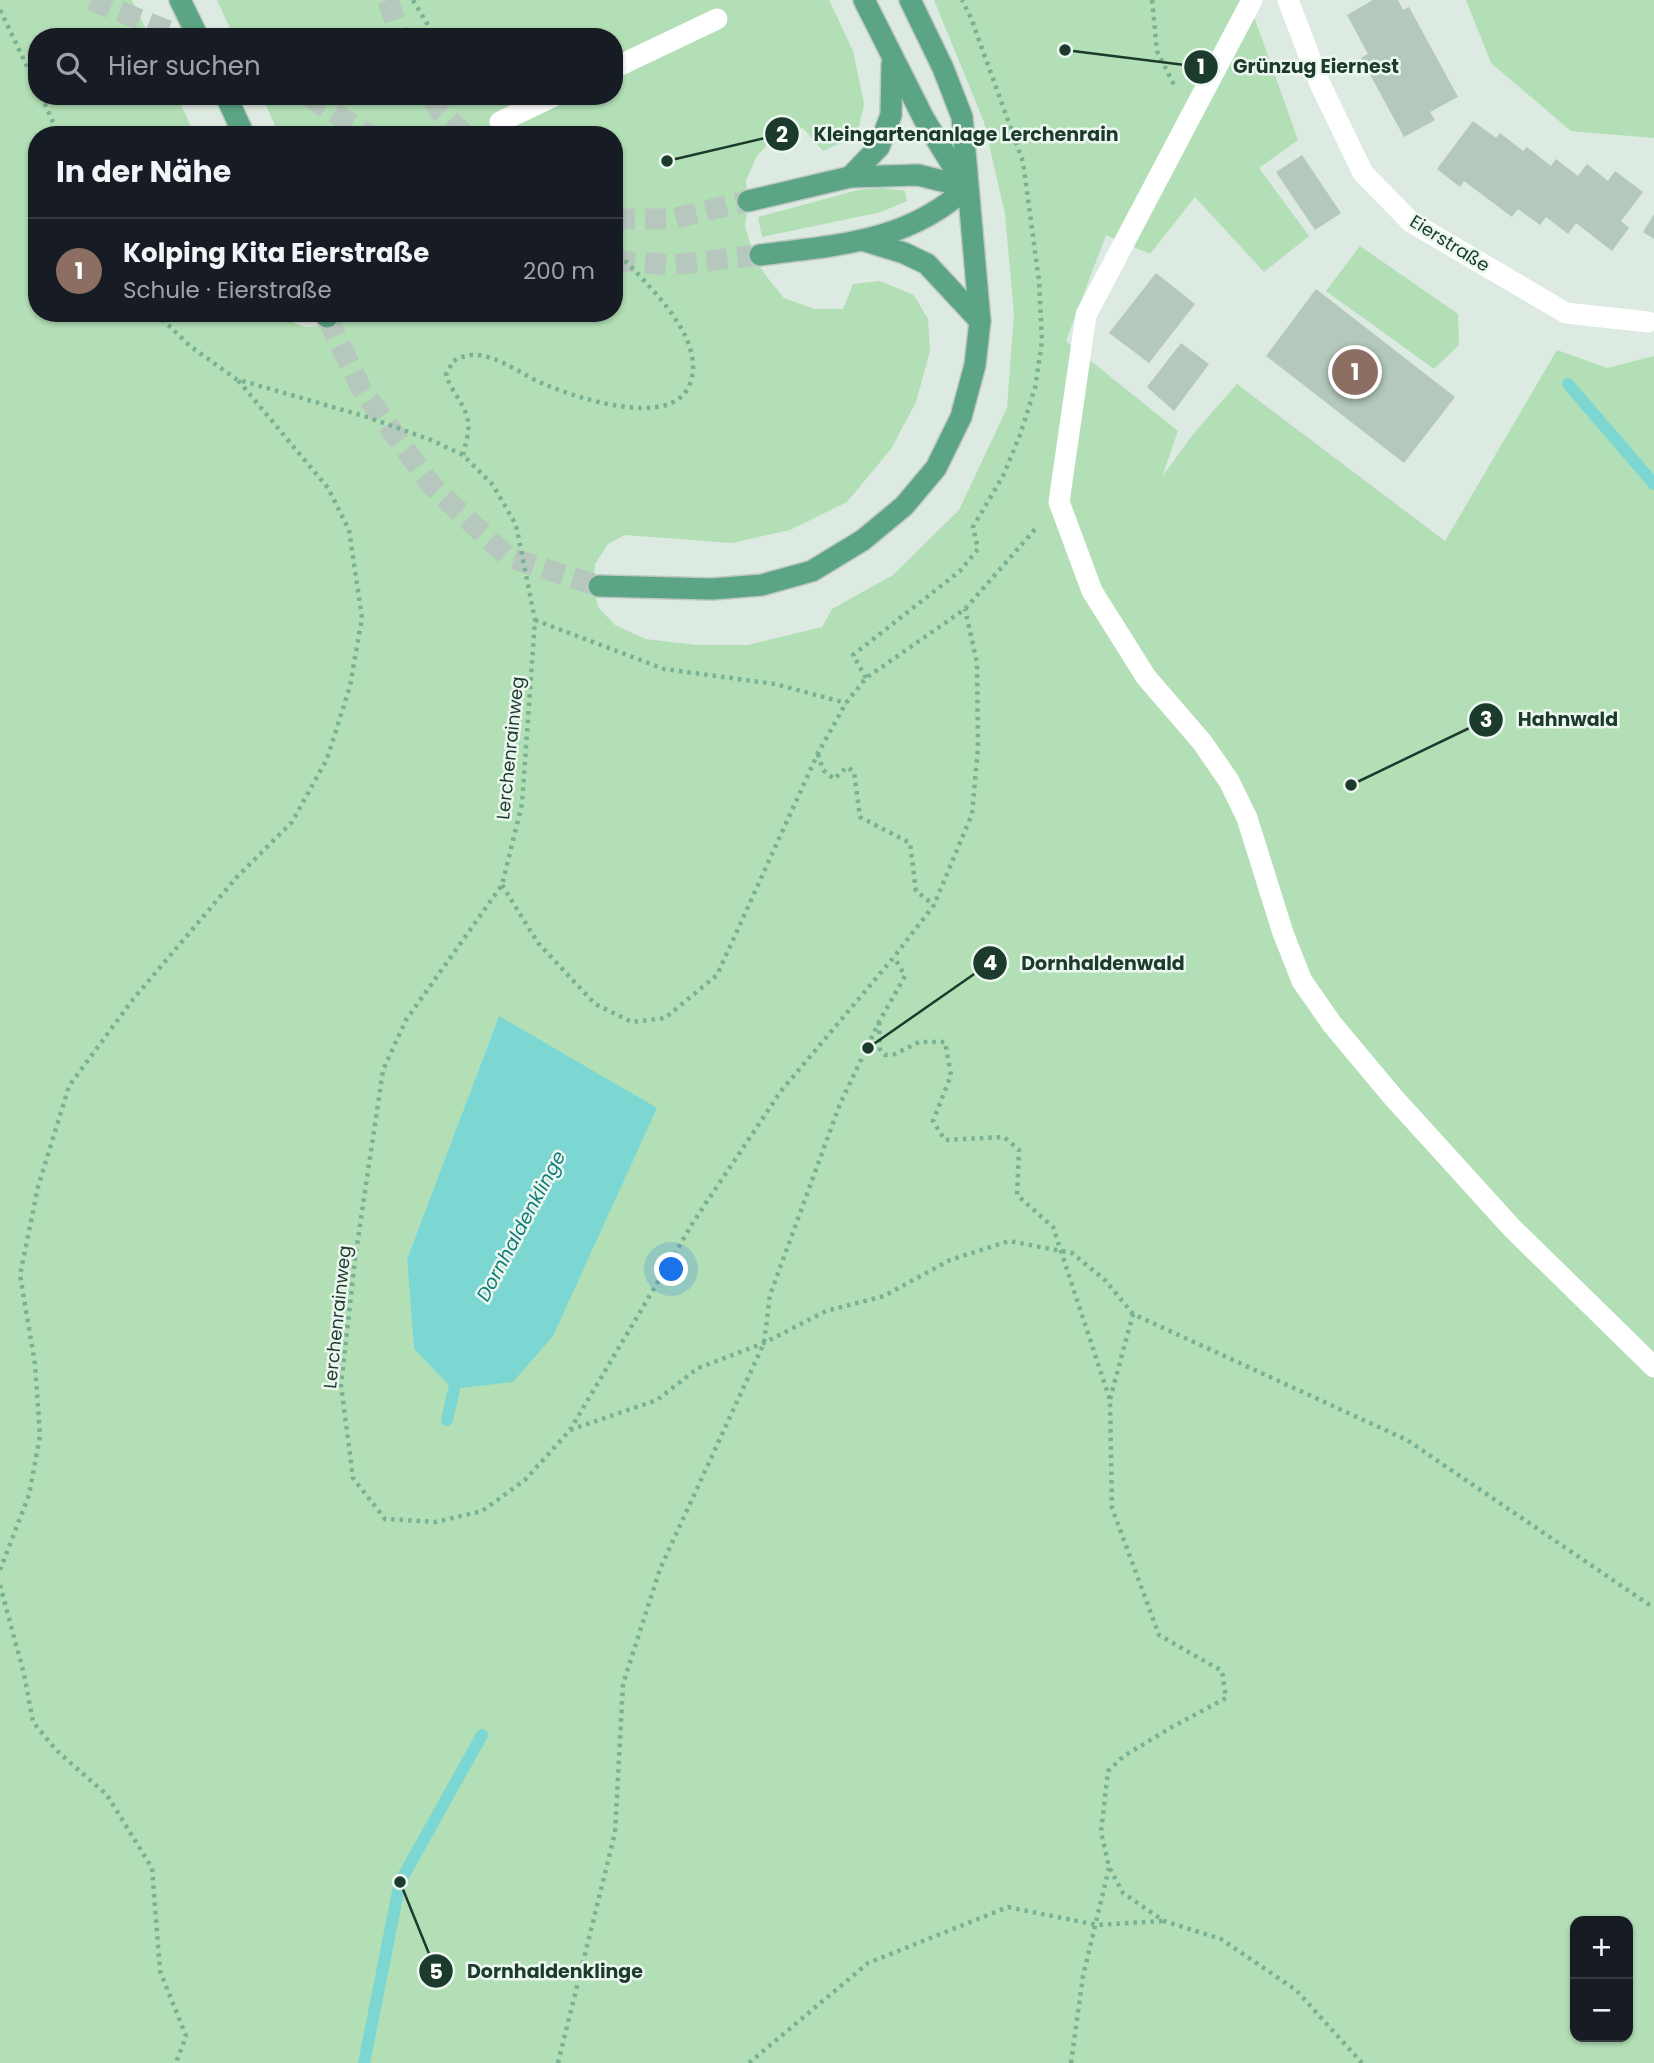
<!DOCTYPE html>
<html lang="de">
<meta charset="utf-8">
<style>
body{margin:0;font-family:Poppins,sans-serif;background:#20242c;color:#f1f3f6}
.controls{position:absolute;right:21px;bottom:21px;display:grid;overflow:hidden;border-radius:14px;box-shadow:0 2px 5px #0004}
.controls button{width:63px;height:63px;display:grid;place-items:center;padding:0;border:0;border-bottom:2px solid #363941;background:#171b24;color:#f1f3f6;font:35px sans-serif}
.you{position:absolute;left:672px;top:1270px;width:24px;height:24px;margin:-18px;border:5px solid #fff;border-radius:50%;background:#1a73e8;box-shadow:0 0 0 10px #1a73e833}
.badge{display:grid;place-items:center;width:46px;height:46px;border-radius:50%;background:#7c3aed;color:#fff;font-size:23px;font-weight:700}
.pin{position:absolute;translate:-50% -50%;border:4px solid #fff;box-shadow:0 2px 7px #0006}
.list{margin:0;padding:0;list-style:none}
h2{display:flex;justify-content:space-between;align-items:center;height:91px;margin:0;padding:0 28px;font-size:30px}
h2 small{font-size:23px;font-weight:400;color:#9ea1a6}
.list li{display:grid;grid-template-columns:46px 1fr auto;gap:21px;align-items:center;box-sizing:border-box;height:105px;padding:0 28px;border-top:2px solid #363941}
.list b{display:block;font-size:26px;white-space:nowrap}
.list p{margin:0;font-size:23px;white-space:nowrap;color:#9ea1a6}
.list em{font-size:23px;font-style:normal;color:#9ea1a6}
.icon{flex:none;width:38px;height:38px;fill:none;stroke:currentColor;stroke-width:2;stroke-linecap:round;stroke-linejoin:round}
.map{position:relative;flex:none;width:1654px;height:2063px;overflow:hidden}
.search{position:absolute;background:#171b24;box-shadow:0 2px 5px #0004;left:28px;top:28px;width:595px;height:77px;display:flex;align-items:center;gap:18px;box-sizing:border-box;padding:0 24px;border-radius:28px;color:#9ea1a6;font-size:26px}
.panel{position:absolute;background:#171b24;box-shadow:0 2px 5px #0004;left:28px;top:126px;width:595px;height:196px;border-radius:28px}
.map>svg:first-child{display:block}
.green{fill:#b2dfb5;fill-rule:evenodd}
.water{fill:#7cd7d3}
.lines{fill:none;stroke-linecap:round;stroke-linejoin:round}
.stream{stroke:#7cd7d3;stroke-width:12}
.building{fill:#b4c8bc}
.major-tunnel{stroke:#b6c7bd;stroke-width:21;stroke-dasharray:21 10;stroke-linecap:butt}
.major-casing{stroke:#bfc8c4;stroke-width:24}
.path{stroke:#78b294;stroke-width:4.5;stroke-dasharray:3.5 5;stroke-linecap:butt}
.minor{stroke:#fff;stroke-width:21}
.major{stroke:#5ba584;stroke-width:21}
.labels{text-anchor:middle;dominant-baseline:central;stroke-width:5;stroke-linejoin:round;paint-order:stroke}
.street-label{font-size:18px;fill:#1c3b2d;stroke:#ecf7f0}
.water-label{font-size:19px;font-style:italic;fill:#117c79;stroke:#ecf7f0}
.leader{fill:none;stroke:#1c3b2d;stroke-width:2.5}
.callout-dot{fill:#1c3b2d;stroke:#ecf7f0;stroke-width:2.5}
.mark-label{font-size:21px;text-anchor:middle;font-weight:bold;fill:#fff}
.callout-label{font-size:19px;text-anchor:middle;font-weight:bold;fill:#1c3b2d;stroke:#ecf7f0;stroke-width:5;stroke-linejoin:round;paint-order:stroke}
</style>
<div class="map">
<svg width="1654" height="2063" viewBox="0 0 1654 2063">
<rect width="100%" height="100%" fill="#dceae1"/>
<g class="green">
<path d="M0 0H132L150 37H37V96H177L195 135H37V313H279C300 329 317 334 338 313H614V135H279L262 96H614V37H234L217 0H829L853 51 864 104 857 136 823 151 803 128 775 136 757 156 746 180 748 201 745 227 755 259 767 277 784 298 814 309H843L853 284 880 281 914 295 928 319 930 351 916 402 891 449 847 502 790 530 732 543 625 535 608 544 595 564 593 584 598 607 615 625 645 639 697 645H748L822 627 832 609 893 575 959 510 1007 408 1014 314 1005 214 984 122 934 0H1248L1298 140 1259 168 1309 236 1264 272 1195 197 1150 254 1106 235 1066 341 1178 431 1162 477 1194 433 1237 384 1445 541 1557 350 1607 368 1654 356V2063H0ZM499 1016 414 1349 407 1259ZM1575 1921H1628V2037H1575Z"/>
<path d="M1466 0H1654V138L1571 131 1491 63Z"/>
<path d="M883 188 905 191 907 201 881 212 762 237 758 217 858 190Z"/>
<path d="M1360 246 1458 314 1459 345 1434 369 1326 291Z"/>
</g>
<path class="water" d="M499 1016 657 1108 553 1336 513 1382 453 1389 414 1349 407 1259Z"/>
<g class="lines">
<g class="stream">
<path d="M1568 384 1654 484"/>
<path d="M447 1420 457 1376"/>
<path d="M364 2063 400 1882 482 1735"/>
</g>
</g>
<g class="building">
<path d="M1373 0H1398L1403 10 1409 7 1458 97 1430 112 1435 120 1404 137 1361 58 1368 54 1347 15Z"/>
<path d="M1473 121 1496 138 1500 133 1523 151 1527 147 1551 166 1556 159 1578 176 1587 164 1608 181 1615 171 1643 192 1621 221 1629 228 1612 251 1576 223 1568 234 1546 217 1540 225 1518 209 1512 217 1464 181 1460 187 1437 169Z"/>
<path d="M1302 155 1341 213 1315 230 1276 172Z"/>
<path d="M1654 214V239L1643 232Z"/>
<path d="M1156 273 1195 304 1149 363 1109 333Z"/>
<path d="M1316 289 1455 397 1404 463 1266 356Z"/>
<path d="M1181 343 1209 364 1174 411 1147 387Z"/>
</g>
<g class="lines">
<g class="major-tunnel">
<path d="M91 0 184 37"/>
<path d="M388 0 400 37"/>
<path d="M308 96 369 135"/>
<path d="M431 96 440 111 465 135"/>
<path d="M614 219H671L748 201"/>
<path d="M614 260 671 265 760 255"/>
<path d="M327 317 361 388 432 486 508 557 599 586"/>
</g>
<defs>
<g id="major">
<path d="M180 0 198 37"/>
<path d="M864 0 924 119 965 186"/>
<path d="M226 96 244 135"/>
<path d="M850 177 879 147 891 115 892 64"/>
<path d="M748 201 850 177 918 175 967 187"/>
<path d="M865 241 904 253 927 264 980 321"/>
<path d="M760 255C835 245 908 243 967 187"/>
<path d="M326 313 327 317"/>
<path d="M599 586 712 589 762 585 812 571 863 540 904 506 936 468 961 417 975 365 980 321 962 117 943 68 910 0"/>
</g>
</defs>
<use href="#major" class="major-casing"/>
<g class="path">
<path d="M413 0 435 37"/>
<path d="M1152 0 1157 51 1174 85"/>
<path d="M0 10 37 87"/>
<path d="M41 96 59 135"/>
<path d="M156 313 190 346 236 379 367 417 431 440 463 455 493 485 516 525 535 620 522 804 502 885 406 1020 383 1070 355 1259 341 1385 353 1478 385 1519 436 1522 482 1511 525 1480 570 1430 694 1221 781 1091 894 957 934 905 972 814 978 747 977 663 965 609"/>
<path d="M463 455C465 445 470 431 468 421 465 404 451 391 446 375L453 361C461 357 469 354 478 355 502 358 524 376 546 385 578 398 670 429 689 386 710 338 643 281 614 249"/>
<path d="M535 620 664 669 775 684 846 703"/>
<path d="M866 678 853 655 960 571 978 549 973 527 1003 476 1020 435 1035 388 1042 341 1039 281 1023 162 971 18 962 0"/>
<path d="M818 754 823 770 834 779 847 767 854 772 860 817 910 843 916 891 934 905"/>
<path d="M502 885 538 943 595 1004 632 1022 665 1018 717 975 818 753 846 703 866 678 965 609 1037 527"/>
<path d="M879 1022 880 1049 885 1055 895 1054 919 1042H945L951 1075 933 1121 945 1140 1004 1137 1019 1150 1017 1195 1053 1227 1110 1400 1112 1508 1159 1635 1222 1671 1226 1698 1172 1727 1124 1756 1108 1771 1101 1832 1109 1867 1123 1893 1164 1921 1221 1939 1296 1990 1362 2063"/>
<path d="M1110 1399 1133 1314"/>
<path d="M570 1430 657 1400 698 1368 764 1343 826 1311 884 1296 950 1260 1009 1241 1072 1253 1105 1280 1133 1314 1407 1440 1654 1608"/>
<path d="M0 1570 29 1495 40 1436 35 1364 20 1275 38 1187 69 1086 134 998 236 878 292 822 327 759 350 686 362 618 349 530 328 488 237 379"/>
<path d="M0 1585 24 1674 33 1722 56 1750 107 1795 152 1868 160 1971 186 2036 176 2063"/>
<path d="M558 2063 615 1833 623 1684 660 1569 764 1343 770 1295 840 1104 879 1022 905 976 894 957"/>
<path d="M749 2063 868 1963 1008 1907 1097 1925 1163 1921"/>
<path d="M1071 2063 1083 1976 1109 1868"/>
</g>
<g class="minor">
<path d="M1252 0 1086 315 1059 502 1092 591 1146 677 1202 742 1229 781 1247 818 1283 933 1302 981 1332 1024 1393 1097 1512 1228 1654 1367"/>
<path d="M1288 0 1320 84 1363 173 1411 222 1566 313 1648 322"/>
<path d="M614 68 717 19"/>
<path d="M500 122 554 96"/>
</g>
<use href="#major" class="major"/>
</g>
<g class="labels">
<g class="street-label">
<text transform="translate(1450 243) rotate(32)">Eierstraße</text>
<text transform="translate(510 748) rotate(-84)">Lerchenrainweg</text>
<text transform="translate(337 1317) rotate(-84)">Lerchenrainweg</text>
</g>
<g class="water-label">
<text transform="translate(521 1226) rotate(-62)">Dornhaldenklinge</text>
</g>
</g>
<path class="leader" d="M1065 50L1201 67M667 161L782 134M1351 785L1486 720M868 1048L990 963M400 1882L436 1971"/>
<g class="callout-dot">
<circle cx="1065" cy="50" r="7"/>
<circle cx="667" cy="161" r="7"/>
<circle cx="1351" cy="785" r="7"/>
<circle cx="868" cy="1048" r="7"/>
<circle cx="400" cy="1882" r="7"/>
<circle cx="1201" cy="67" r="18"/>
<circle cx="782" cy="134" r="18"/>
<circle cx="1486" cy="720" r="18"/>
<circle cx="990" cy="963" r="18"/>
<circle cx="436" cy="1971" r="18"/>
</g>
<g class="mark-label">
<text x="1201" y="74">1</text>
<text x="782" y="142">2</text>
<text x="1486" y="727">3</text>
<text x="990" y="970">4</text>
<text x="436" y="1979">5</text>
</g>
<g class="callout-label">
<text x="1316" y="73">Grünzug Eiernest</text>
<text x="966" y="141">Kleingartenanlage Lerchenrain</text>
<text x="1568" y="726">Hahnwald</text>
<text x="1103" y="970">Dornhaldenwald</text>
<text x="555" y="1978">Dornhaldenklinge</text>
</g>
</svg>
<div class="controls">
<button>+</button>
<button>−</button>
</div>
<div class="you"></div>
<div class="pin badge" style="left:1355px;top:372px;background:#8d6e63">1</div>
<div class="search"><svg class="icon" aria-label="search" viewBox="0 0 24 24"><circle cx="10" cy="10" r="6"/><path d="M15 15l6 6"/></svg>Hier suchen</div>
<section class="panel">
<h2>In der Nähe<small></small></h2>
<ul class="list">
<li><span class="badge" style="background:#8d6e63">1</span><div><b>Kolping Kita Eierstraße</b><p>Schule · Eierstraße</p></div><em>200 m</em></li>
</ul>
</section>
</div>
